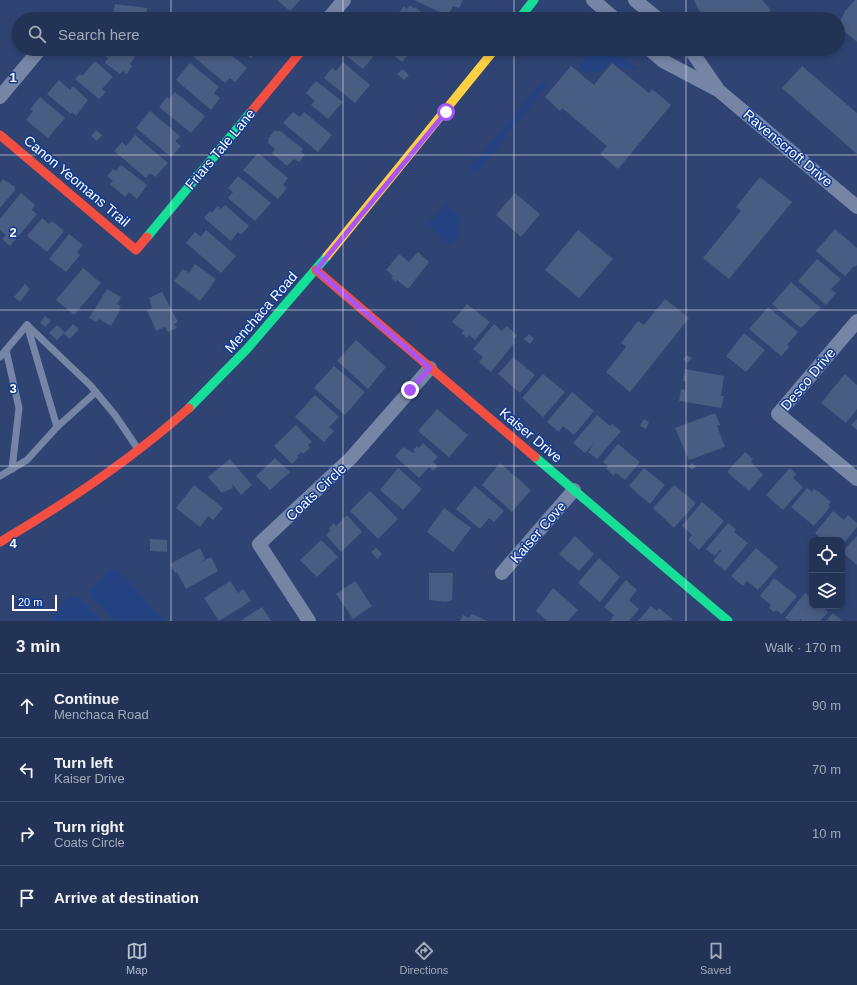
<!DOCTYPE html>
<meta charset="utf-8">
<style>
body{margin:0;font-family:Arial,sans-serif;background:#2b3b5c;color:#f1f3f6}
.controls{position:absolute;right:12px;bottom:12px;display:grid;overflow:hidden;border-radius:8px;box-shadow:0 2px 6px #0003}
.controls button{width:36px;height:36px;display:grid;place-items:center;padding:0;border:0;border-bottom:1px solid #404e6c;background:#233356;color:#f1f3f6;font:20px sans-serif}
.scale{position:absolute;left:12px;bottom:10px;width:45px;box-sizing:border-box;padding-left:4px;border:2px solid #fff;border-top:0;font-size:11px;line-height:14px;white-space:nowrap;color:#fff;-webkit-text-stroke:3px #123a90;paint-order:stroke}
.stop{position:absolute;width:12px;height:12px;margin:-9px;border:3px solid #a855f7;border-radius:50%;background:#fff}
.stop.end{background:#a855f7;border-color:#fff;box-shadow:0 1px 4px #0008}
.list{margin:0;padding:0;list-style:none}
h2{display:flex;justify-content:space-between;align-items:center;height:52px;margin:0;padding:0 16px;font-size:17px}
h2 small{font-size:13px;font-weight:400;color:#a3aab9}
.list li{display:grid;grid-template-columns:26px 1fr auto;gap:12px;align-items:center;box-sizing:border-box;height:64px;padding:0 16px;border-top:1px solid #404e6c}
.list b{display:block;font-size:15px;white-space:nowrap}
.list p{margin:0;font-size:13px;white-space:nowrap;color:#a3aab9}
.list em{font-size:13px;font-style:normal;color:#a3aab9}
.icon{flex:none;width:22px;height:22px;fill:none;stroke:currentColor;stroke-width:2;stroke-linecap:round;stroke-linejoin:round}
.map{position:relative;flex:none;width:857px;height:621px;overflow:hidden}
.search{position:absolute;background:#233356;box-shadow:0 2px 6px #0003;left:12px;right:12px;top:12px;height:44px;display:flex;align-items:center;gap:10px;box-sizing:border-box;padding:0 14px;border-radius:22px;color:#a3aab9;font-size:15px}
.sheet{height:308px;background:#233356}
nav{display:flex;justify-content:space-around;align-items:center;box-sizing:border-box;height:56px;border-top:1px solid #404e6c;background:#233356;font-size:11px;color:#a3aab9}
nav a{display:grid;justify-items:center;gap:2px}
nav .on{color:#b6bece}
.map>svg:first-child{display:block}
.water{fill:#254282}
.building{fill:#495c81}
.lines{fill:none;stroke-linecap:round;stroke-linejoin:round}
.lane{stroke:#7685a6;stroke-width:7}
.street{stroke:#7685a6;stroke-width:14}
.fast{stroke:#16e098;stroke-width:9}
.slow{stroke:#ffcf43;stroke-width:9}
.jam{stroke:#f24e42;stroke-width:9}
.route{stroke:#a855f7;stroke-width:5}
.grid{fill:none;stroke:#fff;stroke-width:1;stroke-opacity:0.55}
.labels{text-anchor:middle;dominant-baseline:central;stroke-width:3;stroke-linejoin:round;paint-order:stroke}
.street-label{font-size:14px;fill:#fff;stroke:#123a90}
.grid-label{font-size:13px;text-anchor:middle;font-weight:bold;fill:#fff;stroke:#123a90;stroke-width:3;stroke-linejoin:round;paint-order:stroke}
</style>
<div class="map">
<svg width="857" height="621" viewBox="0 0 857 621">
<rect width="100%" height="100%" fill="#2f4473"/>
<g class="water">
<path d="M594 49H612L638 70 619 67 612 61 602 71 582 72 580 65Z"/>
<path d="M543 81 547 85 475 175 469 169Z"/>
<path d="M447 204 461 219 459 236 449 245 428 224Z"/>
<path d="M111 569 119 571 165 621H115L91 597 90 590 106 573Z"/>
<path d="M76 596 81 599 102 621H49L50 618 69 597Z"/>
</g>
<g class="building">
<path d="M277 0H300L290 11Z"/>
<path d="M414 0H463L459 8 453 6 448 16Z"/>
<path d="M694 0H762L771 10 763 19H703Z"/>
<path d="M855 0H857V42L838 26 845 11Z"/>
<path d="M115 4 147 8 146 19H115L112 18Z"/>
<path d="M410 5 414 9 415 7 429 19H394L391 16 395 12 398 14 404 6 407 9Z"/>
<path d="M99 49H124L135 57 130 64 132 66 127 74 123 71 120 74 105 63 108 58 100 52 101 50Z"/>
<path d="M200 49 204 52 206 49H224L247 68 235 82 230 78 225 83 194 57Z"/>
<path d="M241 49H259L251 58Z"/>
<path d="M348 49H379L363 69 344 54Z"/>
<path d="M386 49H413L402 62Z"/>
<path d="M95 61 113 77 102 89 106 92 99 99 75 79 80 74 82 76Z"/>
<path d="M343 62 370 85 355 103 324 78 332 68 336 71Z"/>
<path d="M190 63 219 87 214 93 220 98 211 110 176 80Z"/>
<path d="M612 63 649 93 652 89 671 105 618 169 600 154 607 146 562 108 560 111 545 97 571 66 594 85Z"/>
<path d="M802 66 857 113V154L782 88Z"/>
<path d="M402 69 409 75 404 80 397 74Z"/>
<path d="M59 80 70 90 73 86 88 100 76 116 72 112 71 114 47 94Z"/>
<path d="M316 81 343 102 328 119 311 105 315 101 306 93Z"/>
<path d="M175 92 205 116 191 133 159 107 167 97 169 99Z"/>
<path d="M40 97 65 118 48 138 26 120 33 111 30 109Z"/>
<path d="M150 111 180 136 175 141 181 146 171 157 136 128Z"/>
<path d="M293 112 300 117 304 112 332 135 318 152 283 123Z"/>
<path d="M96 130 102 135 97 141 91 136Z"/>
<path d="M275 130 277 132 279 130 303 149 301 152 305 155 299 162 294 159 287 166 272 153 275 149 268 143 269 140 268 139Z"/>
<path d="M135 135 168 163 155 177 150 173 146 178 114 151 122 142 126 146Z"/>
<path d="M258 153 288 178 283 185 287 188 278 199 243 170Z"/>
<path d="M121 165 147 185 137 199 129 192 125 197 110 184 113 181 107 176 113 169 116 171Z"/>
<path d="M238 176 271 203 255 221 228 198 233 192 228 188Z"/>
<path d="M760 177 792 202 729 279 703 258 741 211 736 207Z"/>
<path d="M3 179 15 187V190L0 208V183Z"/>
<path d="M21 193 35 205 32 210 37 214 10 246 2 239 6 235 0 230V219Z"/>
<path d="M515 193 540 214 521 237 496 215Z"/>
<path d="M225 205 249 226 241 235 238 232 231 241 204 218 210 211 211 213 218 206 221 209Z"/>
<path d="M42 218 49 224 52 221 64 231 47 252 27 236Z"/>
<path d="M835 229 857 248V265L855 267 854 266 845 276 816 251Z"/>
<path d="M206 230 236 256 221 273 186 243 195 232 201 237Z"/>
<path d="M578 230 613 259 579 298 545 270Z"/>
<path d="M69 234 83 245 77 252 80 255 66 272 49 259Z"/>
<path d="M418 252 429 262 408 289 397 280 396 282 391 278 393 276 386 270 399 254 409 262Z"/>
<path d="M817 259 841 279 831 289 836 293 826 305 798 281Z"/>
<path d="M195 264 216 279 200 301 174 281 183 269 189 273Z"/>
<path d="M83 268 101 283 74 315 56 300Z"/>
<path d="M791 282 821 308 801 328 772 304Z"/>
<path d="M25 284 30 289 20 302 14 297Z"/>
<path d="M107 289 121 297 117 304 121 306 119 309 120 310 111 326 99 319 96 322 89 318Z"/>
<path d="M162 292 178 322 174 324 177 328 168 332 165 327 156 331 147 310 152 308 149 298Z"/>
<path d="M665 299 689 318 630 392 606 372 626 347 621 343 638 321 644 325Z"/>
<path d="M467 304 490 322 475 340 469 335 467 338 461 333 464 331 452 322Z"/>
<path d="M768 307 798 332 787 345 789 346 788 349 781 356 749 329Z"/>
<path d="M45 316 51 321 45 327 40 323Z"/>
<path d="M73 324 79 329 70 339 64 334Z"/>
<path d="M494 324 502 331 507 326 517 335 513 340 515 342 491 372 479 362 483 357 473 349Z"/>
<path d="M57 325 65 332 57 340 49 333Z"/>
<path d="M744 333 765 350 746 372 726 356Z"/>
<path d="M529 334 534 339 530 344 524 339Z"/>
<path d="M356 340 386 367 368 389 337 361Z"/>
<path d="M687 355 692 358 687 363 683 359Z"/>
<path d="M513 357 535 375 520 393 498 374Z"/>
<path d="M334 366 365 392 345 415 314 388Z"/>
<path d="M685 369 724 376 721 396H724L721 408 679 401 681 389 685 390 686 382 683 381Z"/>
<path d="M543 374 565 392 543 417 522 398Z"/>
<path d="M845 374 857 385V409L846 423 821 403Z"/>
<path d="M572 392 594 411 574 435 563 426 559 432 547 422Z"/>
<path d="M315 395 339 417 329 427 334 431 324 442 295 417Z"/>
<path d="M437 409 468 435 449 457 418 431Z"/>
<path d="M715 413 720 425 717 426 725 447 689 460 675 428Z"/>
<path d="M597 415 610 426 612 424 621 431 597 459 588 452 594 443 585 453 573 443Z"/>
<path d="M644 419 649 422 646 429 640 426Z"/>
<path d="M857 419V430L851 425Z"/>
<path d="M296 425 312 442 308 445 310 448 303 454 301 452 297 456 299 457 292 464 274 446Z"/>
<path d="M423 443 438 457 433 462 438 466 433 471 429 467 419 478 395 456 403 447 414 453 415 452 413 450 417 446 419 448Z"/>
<path d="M618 444 640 462 625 480 616 473 614 476 606 469 608 466 603 462Z"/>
<path d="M745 452 753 459 751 462 763 475 749 491 727 472Z"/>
<path d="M275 458 290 472 270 490 256 476Z"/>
<path d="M230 459 252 485 241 495 232 484 233 488 222 493 208 477Z"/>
<path d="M500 463 531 490 512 512 482 485Z"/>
<path d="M692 463 696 467 692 470 688 467Z"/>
<path d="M398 468 422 489 403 510 380 490Z"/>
<path d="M644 468 665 485 650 504 629 486Z"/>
<path d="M790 468 796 474 793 478 803 487 783 510 766 495Z"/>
<path d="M194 485 223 508 213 520 208 516 200 527 176 508Z"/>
<path d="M674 485 696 503 674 528 653 508Z"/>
<path d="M475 486 504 511 494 522 489 518 480 529 456 509Z"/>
<path d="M807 488 812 492 814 489 819 492 831 502 828 505 830 507 814 526 791 507Z"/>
<path d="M370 491 398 519 378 539 350 511Z"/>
<path d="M702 502 724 521 699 550 688 540 692 535 682 526Z"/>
<path d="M444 508 471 528 453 552 427 532Z"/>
<path d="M833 511 844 520 848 515 857 523V527L842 545V540H823L815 533Z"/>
<path d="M347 515 362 532 341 552 326 535 331 530 329 528 334 523 336 526Z"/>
<path d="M728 523 736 529 734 532 748 543 725 571 713 561 721 551 720 550 715 556 706 549Z"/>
<path d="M575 536 594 554 579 571 559 554Z"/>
<path d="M857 536V565L842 552Z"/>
<path d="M150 539 167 540V552L150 551Z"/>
<path d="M321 540 338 557 317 577 300 560Z"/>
<path d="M200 548 205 559 199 563 211 557 218 571 186 589 177 572 175 573 170 564Z"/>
<path d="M376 548 382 554 377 559 371 552Z"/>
<path d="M756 548 778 567 758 590 747 581 743 586 731 576Z"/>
<path d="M599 558 620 577 600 602 578 583Z"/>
<path d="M429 573H453L452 600 446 602 429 600Z"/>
<path d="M774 578 797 596 782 614 776 610 774 612 769 608 771 605 760 596Z"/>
<path d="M626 580 637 590 629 600 639 609 629 621H610L614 615 604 607Z"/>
<path d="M230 581 238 593 243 589 251 601 219 621 204 598Z"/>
<path d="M355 581 372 606 353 619 336 594Z"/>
<path d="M553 588 578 610 568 621H547L536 611Z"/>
<path d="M805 593 812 599V606H821L828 612 820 621H801V619L799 621H790L785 618Z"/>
<path d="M651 606 657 611 659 608 673 620 638 621Z"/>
<path d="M262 607 271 621H240Z"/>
<path d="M833 613 842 621H826Z"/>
<path d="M471 614 477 616 487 621H460L463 615 469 618Z"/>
</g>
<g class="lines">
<g class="lane">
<path d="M27 325 90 385 115 415 138 449"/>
<path d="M27 325 57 427"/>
<path d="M6 350 19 408 12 469"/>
<path d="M0 357 27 325"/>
<path d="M0 476 27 460 57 427 96 392"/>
</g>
<g class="street">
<path d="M593 0 615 19"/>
<path d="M635 0 658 19"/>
<path d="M328 19 344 0"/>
<path d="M649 49 663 61 718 90 857 207"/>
<path d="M690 49 717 88"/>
<path d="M0 97 40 49"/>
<path d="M857 321 778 414 857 479"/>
<path d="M502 573 574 490"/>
<path d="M309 621 259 544 351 458 430 368"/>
</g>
<g class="fast">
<path d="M519 19 534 0"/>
<path d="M147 237 251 112"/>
<path d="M189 408 247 349 327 256"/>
<path d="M535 457 728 621"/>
</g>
<path class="slow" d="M327 256 495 49"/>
<g class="jam">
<path d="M251 112 303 49"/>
<path d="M0 135 136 250 147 237"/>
<path d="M316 270 535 457"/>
<path d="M0 542C68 502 131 460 189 408"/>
</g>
</g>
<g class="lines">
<path class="route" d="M410 390 430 368 316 270 446 112"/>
</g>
<path class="grid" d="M171 0V19M343 0V19M514 0V19M686 0V19M171 49V621M343 49V621M514 49V621M686 49V621M0 155H857M0 310H857M0 466H857"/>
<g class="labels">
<g class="street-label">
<text transform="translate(788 148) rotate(40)">Ravenscroft Drive</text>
<text transform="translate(220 149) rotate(-50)">Friars Tale Lane</text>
<text transform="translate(77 181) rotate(40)">Canon Yeomans Trail</text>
<text transform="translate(261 312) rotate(-49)">Menchaca Road</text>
<text transform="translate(808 379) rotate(-50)">Desco Drive</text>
<text transform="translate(531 435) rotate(40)">Kaiser Drive</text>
<text transform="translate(316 492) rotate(-43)">Coats Circle</text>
<text transform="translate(538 532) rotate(-49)">Kaiser Cove</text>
</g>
</g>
<g class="grid-label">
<text x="13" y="82">1</text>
<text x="13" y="237">2</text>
<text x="13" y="393">3</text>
<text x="13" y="548">4</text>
</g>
</svg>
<div class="controls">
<button><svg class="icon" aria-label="locate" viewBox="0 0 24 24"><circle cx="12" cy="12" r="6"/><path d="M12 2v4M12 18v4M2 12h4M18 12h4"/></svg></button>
<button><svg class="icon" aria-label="layers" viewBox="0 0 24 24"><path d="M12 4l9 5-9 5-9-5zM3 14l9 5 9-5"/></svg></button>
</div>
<div class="scale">20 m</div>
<div class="stop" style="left:446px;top:112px"></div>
<div class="stop end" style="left:410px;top:390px"></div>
<div class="search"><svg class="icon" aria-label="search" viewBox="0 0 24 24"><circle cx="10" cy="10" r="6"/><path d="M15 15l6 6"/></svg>Search here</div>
</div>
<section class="sheet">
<h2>3 min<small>Walk · 170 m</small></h2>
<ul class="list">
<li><svg class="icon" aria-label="ahead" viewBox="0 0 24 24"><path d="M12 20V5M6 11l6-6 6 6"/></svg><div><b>Continue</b><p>Menchaca Road</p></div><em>90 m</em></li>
<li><svg class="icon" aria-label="left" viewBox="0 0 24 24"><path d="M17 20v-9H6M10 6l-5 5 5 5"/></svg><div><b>Turn left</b><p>Kaiser Drive</p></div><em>70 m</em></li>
<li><svg class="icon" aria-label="right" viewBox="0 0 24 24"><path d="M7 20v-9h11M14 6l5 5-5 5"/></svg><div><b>Turn right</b><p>Coats Circle</p></div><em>10 m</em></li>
<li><svg class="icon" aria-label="arrive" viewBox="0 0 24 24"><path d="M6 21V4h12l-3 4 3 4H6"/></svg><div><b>Arrive at destination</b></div></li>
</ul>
</section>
<nav>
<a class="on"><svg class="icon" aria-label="map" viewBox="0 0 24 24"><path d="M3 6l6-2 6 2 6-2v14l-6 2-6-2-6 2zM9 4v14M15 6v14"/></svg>Map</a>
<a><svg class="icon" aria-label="directions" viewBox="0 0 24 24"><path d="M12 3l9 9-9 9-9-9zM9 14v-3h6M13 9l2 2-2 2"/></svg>Directions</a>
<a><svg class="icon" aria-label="saved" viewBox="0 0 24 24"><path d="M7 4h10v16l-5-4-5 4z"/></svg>Saved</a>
</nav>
